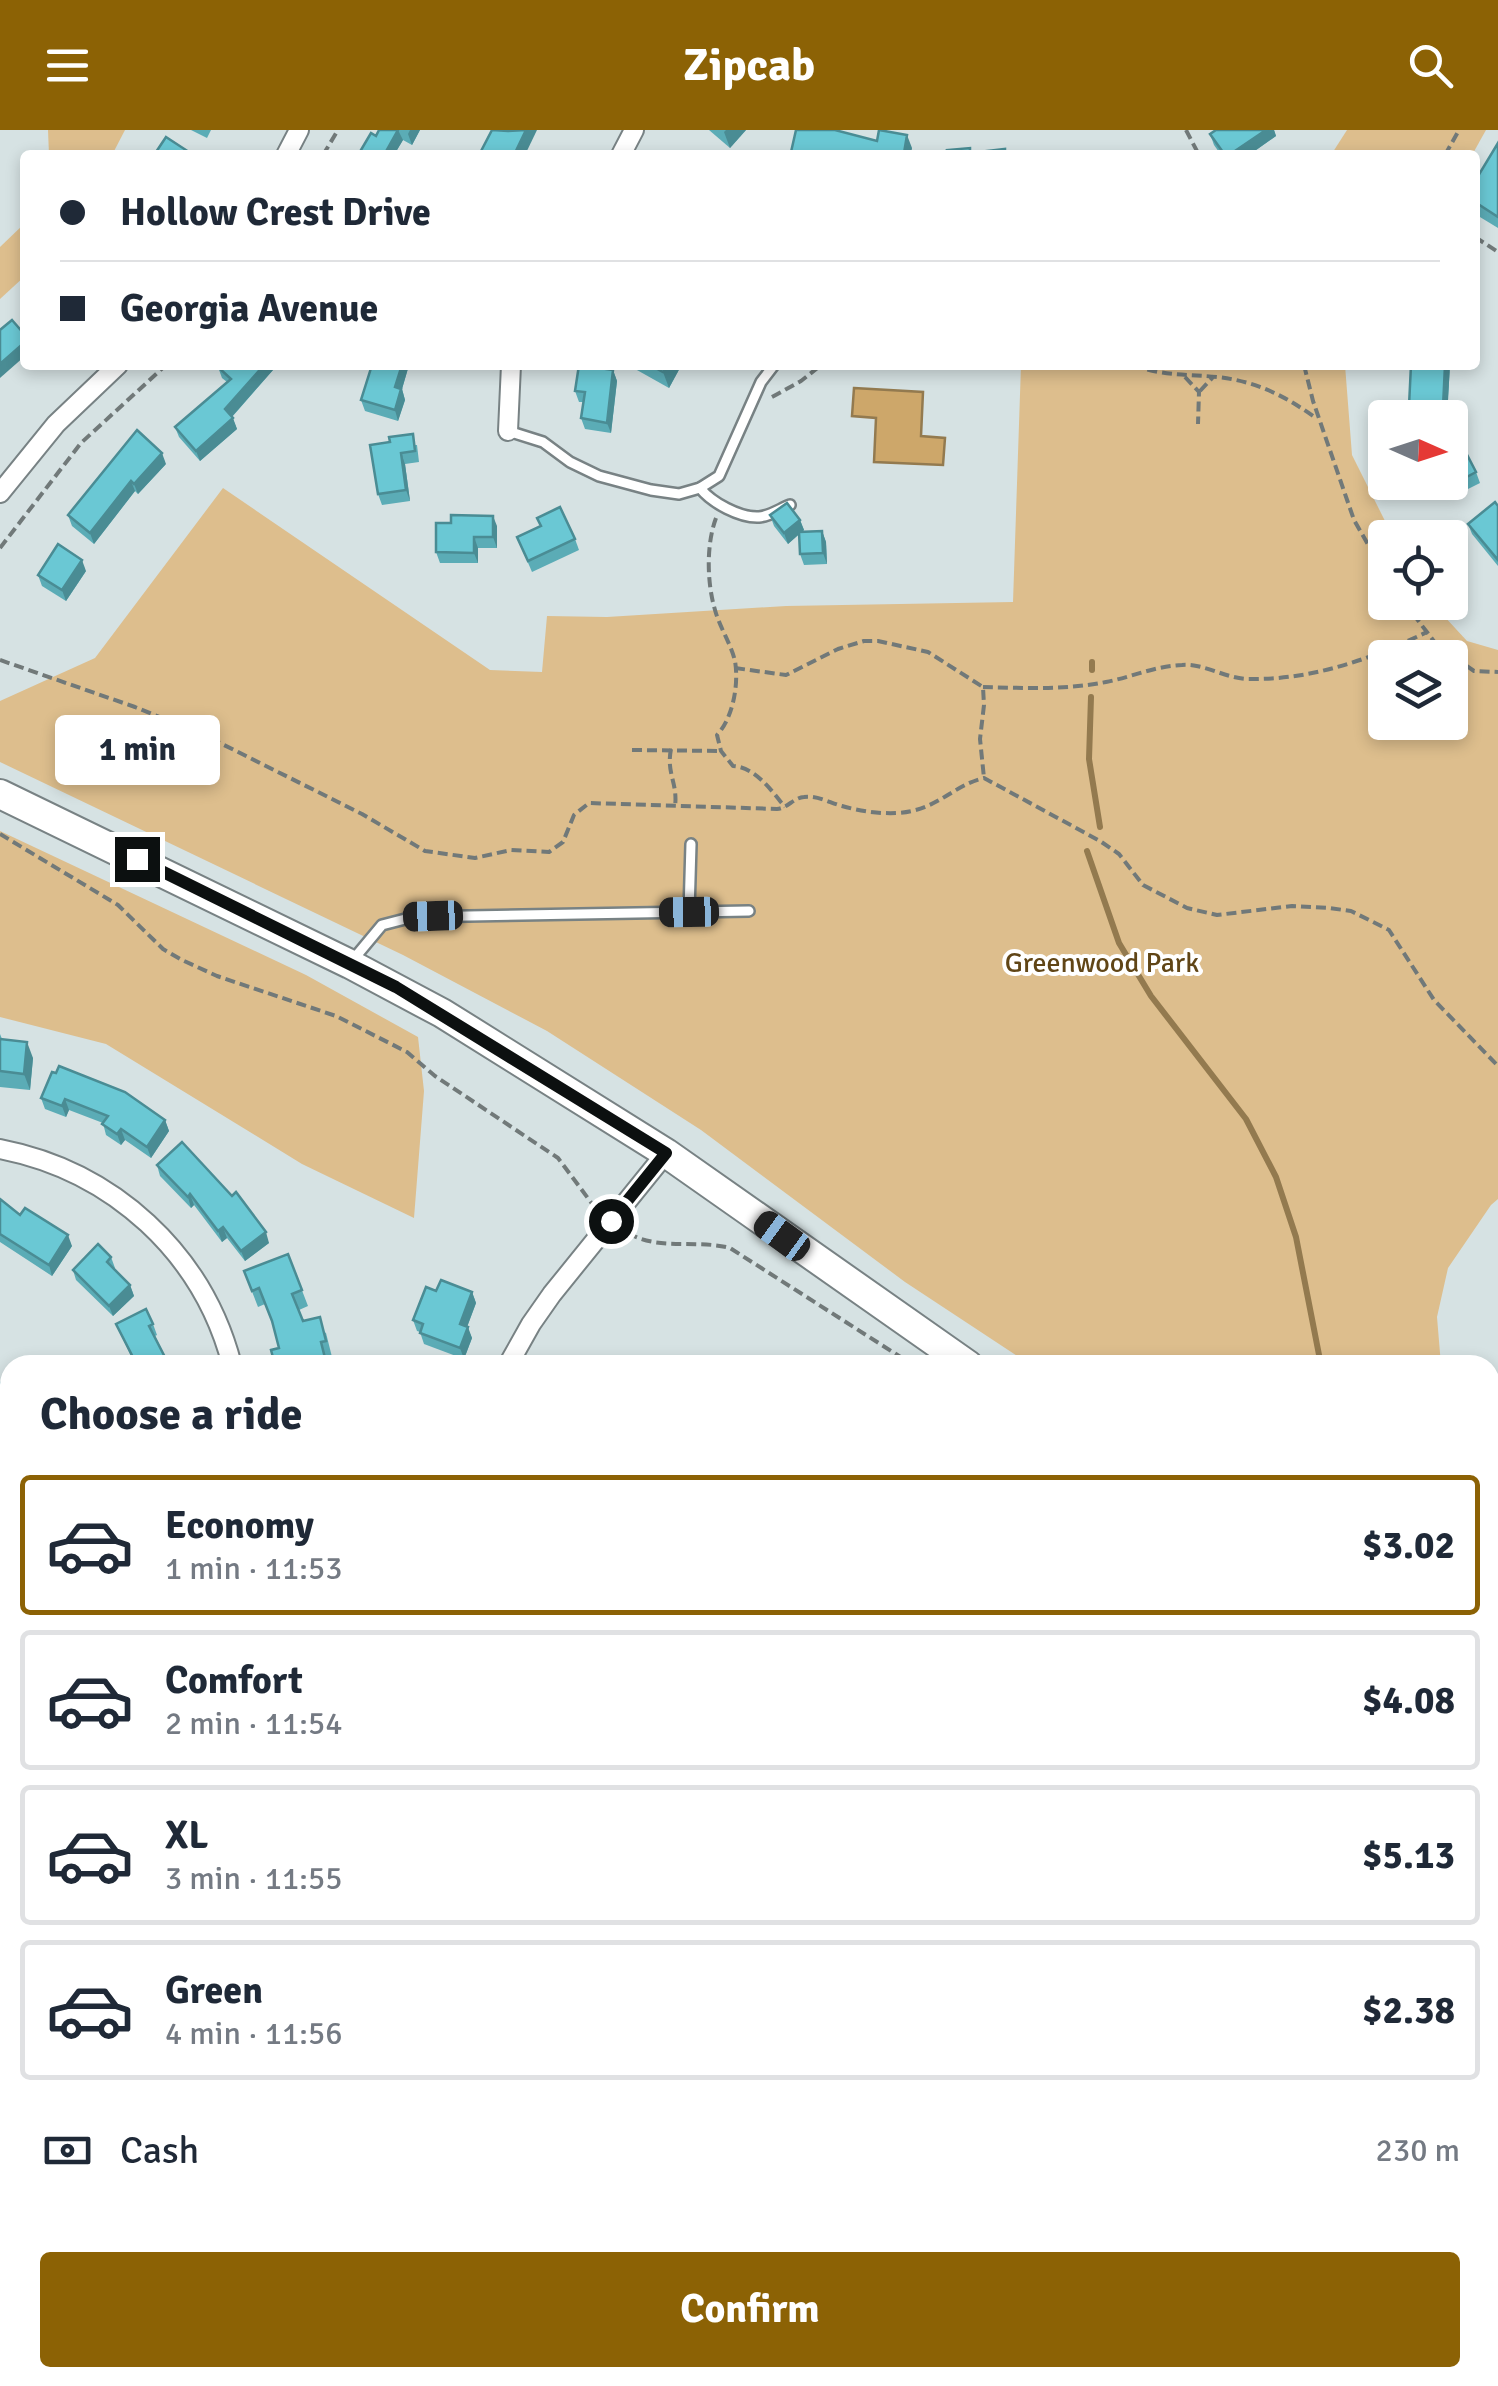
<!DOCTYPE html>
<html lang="en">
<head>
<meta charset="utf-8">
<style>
	body { margin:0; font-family:Signika,sans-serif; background:#f2f2f3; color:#1f2937; height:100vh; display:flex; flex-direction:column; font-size:38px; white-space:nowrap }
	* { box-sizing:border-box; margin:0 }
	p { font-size:32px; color:#747a83 }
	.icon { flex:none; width:55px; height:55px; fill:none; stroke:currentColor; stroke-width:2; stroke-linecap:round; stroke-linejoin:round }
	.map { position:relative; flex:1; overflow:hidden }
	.drawer { position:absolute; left:0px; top:1225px; width:1500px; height:1032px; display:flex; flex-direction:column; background:#fff; border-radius:30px 30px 0 0; box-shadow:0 5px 15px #0003 }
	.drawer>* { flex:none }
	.hud { position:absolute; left:20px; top:20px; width:1460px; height:220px; border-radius:10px; box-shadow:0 5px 15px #0003; display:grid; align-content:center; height:220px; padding:0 40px; background:#fff }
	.needle { width:65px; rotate:93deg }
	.fabs { position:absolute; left:1368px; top:270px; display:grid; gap:20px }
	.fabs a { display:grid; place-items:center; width:100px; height:100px; border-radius:10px; background:#fff; box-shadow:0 5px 15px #0003; font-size:50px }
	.end { position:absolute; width:45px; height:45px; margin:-22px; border:12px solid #0c1010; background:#fff; box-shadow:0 0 0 5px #fff }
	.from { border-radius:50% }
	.bubble { position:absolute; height:70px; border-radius:10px; background:#fff; box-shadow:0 5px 15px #0003; font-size:32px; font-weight:800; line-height:70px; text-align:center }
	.car { position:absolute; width:30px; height:60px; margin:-30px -15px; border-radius:12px; box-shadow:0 0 8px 2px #0007; background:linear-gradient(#222 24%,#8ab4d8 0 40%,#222 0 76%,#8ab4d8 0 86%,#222 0) }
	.hud b { display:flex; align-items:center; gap:35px; height:95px; font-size:38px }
	.hud b+b { border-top:2px solid #e0e1e3 }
	.hud i { width:25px; height:25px; background:#1f2937 }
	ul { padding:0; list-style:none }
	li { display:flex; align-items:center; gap:30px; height:140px; margin:0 20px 15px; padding:0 20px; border:5px solid #e0e1e3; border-radius:10px }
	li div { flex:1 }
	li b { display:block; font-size:38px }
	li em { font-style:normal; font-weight:800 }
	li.current { border-color:#8c6205 }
	li>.icon { width:90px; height:90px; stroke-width:1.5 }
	h2 { padding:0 40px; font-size:45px; line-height:120px }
	.pay { display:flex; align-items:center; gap:25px; height:110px; padding:0 40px; font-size:38px }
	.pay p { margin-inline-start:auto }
	.action { display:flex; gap:20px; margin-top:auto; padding:20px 40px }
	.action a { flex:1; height:115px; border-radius:10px; background:#8c6205; color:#fff; font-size:40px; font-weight:800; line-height:115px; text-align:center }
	header { display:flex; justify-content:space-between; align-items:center; height:130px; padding:0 40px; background:#8c6205; color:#fff; font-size:45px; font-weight:800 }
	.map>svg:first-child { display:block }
</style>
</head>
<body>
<header><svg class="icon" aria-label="menu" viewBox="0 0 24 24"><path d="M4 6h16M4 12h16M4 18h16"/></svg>Zipcab<svg class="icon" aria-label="search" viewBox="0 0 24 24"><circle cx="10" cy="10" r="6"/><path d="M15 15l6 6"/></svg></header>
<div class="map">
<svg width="1498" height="2256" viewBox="0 0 1498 2256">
	<rect width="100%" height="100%" fill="#d6e2e3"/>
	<!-- green -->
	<g fill="#ddbe8d" fill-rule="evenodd">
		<path d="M48 0H125L112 25H49Z"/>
		<path d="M1347 0H1486L1472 25H1331Z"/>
		<path d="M25 93V146L0 169V117Z"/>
		<path d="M1021 235H1345L1352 325 1393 407 1385 408V472L1432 473 1467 511 1498 520V1069L1491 1075 1448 1138 1437 1187 1441 1235H1031L905 1152 701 1000 547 901 403 825 0 632V571L95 528 223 358 490 540 542 542 547 486 607 487 786 476 1013 472ZM1385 528H1450V592H1385Z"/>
		<path d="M0 701 306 845 418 907 424 961 414 1088 302 1034 106 914 0 887Z"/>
		<path d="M1490 1310 1498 1320V1496L1490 1492Z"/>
		<path d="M828 2248H1113L1111 2256H821Z"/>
	</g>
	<!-- water -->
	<path fill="#cda76a" stroke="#937a4f" stroke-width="2.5" d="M854 258 923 262 921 306 945 308 943 335 874 332 876 288 852 286Z"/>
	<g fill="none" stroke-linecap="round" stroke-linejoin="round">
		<!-- stream -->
		<g stroke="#937a4f" stroke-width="6">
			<path d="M1092 540V532"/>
			<path d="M1091 567 1089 629 1100 697"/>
			<path d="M1087 721 1119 813 1151 866 1246 989 1276 1047 1296 1107 1321 1235"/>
			<path d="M932 2256 936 2248"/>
		</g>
		<defs>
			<g id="service">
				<path d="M508 301 543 312 570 332 599 346 651 360 679 364 700 358 719 346 761 252 774 235"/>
				<path d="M700 358C712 373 740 388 759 387 770 386 780 379 790 375"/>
				<path d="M689 782 691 714"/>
				<path d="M352 831 382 795 413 787 749 781"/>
				<path d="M1490 2074H1498"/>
				<path d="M1490 2205H1498"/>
				<path d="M1348 2248 1363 2256"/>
				<path d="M1409 2256 1423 2248"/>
			</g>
			<g id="minor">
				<path d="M286 25 299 0"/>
				<path d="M621 25 634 0"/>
				<path d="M508 301 511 235"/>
				<path d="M0 363 56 294 118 235"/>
				<path d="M0 1019C113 1041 203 1123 232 1235"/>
				<path d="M508 1235 531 1194 552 1164 666 1023"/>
				<path d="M0 1719H10"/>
				<path d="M0 1839 10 1831"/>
				<path d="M0 2067 10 2079"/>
				<path d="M0 2097 10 2088"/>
				<path d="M198 2248 206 2256"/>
				<path d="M519 2256 520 2248"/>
			</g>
			<g id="primary">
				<path d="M0 664 350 834 442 883 666 1023 968 1235"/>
				<path d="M1490 1520 1498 1524"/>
			</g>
		</defs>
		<!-- service casing -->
		<use href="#service" stroke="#788284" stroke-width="14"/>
		<!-- minor casing -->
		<use href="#minor" stroke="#788284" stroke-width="22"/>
		<!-- primary casing -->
		<use href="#primary" stroke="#788284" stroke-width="32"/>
		<!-- path -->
		<g stroke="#717979" stroke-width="4" stroke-dasharray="10 5" stroke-linecap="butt">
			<path d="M1186 0 1199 25"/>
			<path d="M323 25 338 0"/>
			<path d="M1445 25 1459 0"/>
			<path d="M1475 107 1498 122"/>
			<path d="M1133 235C1162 246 1187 244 1217 247 1256 251 1285 266 1316 288"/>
			<path d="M1304 235 1313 271 1354 390 1385 444"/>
			<path d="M1185 247 1199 262 1198 294"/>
			<path d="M1200 261 1214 246"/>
			<path d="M772 267 801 251 821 235"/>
			<path d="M716 388C706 415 707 453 715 480 720 498 731 514 735 531 739 554 733 588 717 605L721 621 733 636C755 637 771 660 785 677"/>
			<path d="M0 418 81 313 166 235"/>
			<path d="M1404 472 1436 514 1474 541 1498 542"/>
			<path d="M0 530 135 577 206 606 362 684 425 721 475 728 511 720 549 722 563 712 574 685 589 673 777 679C788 678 793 668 804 667 817 665 830 673 842 676 859 681 880 684 897 683 937 681 953 655 984 648L1100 711 1119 724 1143 755 1187 778 1217 785 1292 776 1329 778 1351 781 1389 800 1434 870 1498 936"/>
			<path d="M735 538 786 545 838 519 864 511H878L928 522 983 557 984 575 980 609 984 648"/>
			<path d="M983 557C1023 558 1067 560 1106 552 1132 547 1155 536 1182 535 1204 533 1226 549 1249 549 1313 550 1371 529 1427 502"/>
			<path d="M671 619C666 644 678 652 675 677"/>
			<path d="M632 620 721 621"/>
			<path d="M0 704 118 775 163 819 182 830 217 846 336 886 407 922 435 946 558 1028 596 1079"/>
			<path d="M628 1103C658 1121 696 1109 730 1118L913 1235"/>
		</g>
		<!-- service -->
		<use href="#service" stroke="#fff" stroke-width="9"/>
		<!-- minor -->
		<use href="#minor" stroke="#fff" stroke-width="18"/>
		<!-- primary -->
		<use href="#primary" stroke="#fff" stroke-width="28"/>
	</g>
	<!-- wall -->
	<g fill="#5bacb6">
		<path d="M191 0H211L207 8Z"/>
		<path d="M379 0H420L412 15 403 10 394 25H358Z"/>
		<path d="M709 0H746L730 18Z"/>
		<path d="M1216 0H1274L1276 6 1249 25H1221L1214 15 1210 4Z"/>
		<path d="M1498 13V98L1475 84V51Z"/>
		<path d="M372 235H409L402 259 405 270 398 291 365 281 361 270Z"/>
		<path d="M628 235H680L681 236 669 258Z"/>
		<path d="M1411 235H1450L1447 287H1413L1409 276Z"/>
		<path d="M218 237 273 240 232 287 237 299 200 331 179 307 175 297 227 252 222 248Z"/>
		<path d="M613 240 617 251 611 303 585 299 581 288 583 272H579L575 261Z"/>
		<path d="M370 315H417L419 332 405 334 410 371 382 375 378 364Z"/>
		<path d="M1458 320 1476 342 1480 353 1450 368 1442 352H1450Z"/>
		<path d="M166 334 138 364 135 361 94 414 72 396 68 385Z"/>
		<path d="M1498 376V436L1472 404 1468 394Z"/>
		<path d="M770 385 800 390 804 400 802 402 822 401 826 412 827 434 804 435 800 424 799 404 788 414 774 396Z"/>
		<path d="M497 396V418H478V433H440L436 422Z"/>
		<path d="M517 407 575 409 579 420 532 442Z"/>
		<path d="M86 441 66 471 42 456 38 445Z"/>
		<path d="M0 904 2 909 33 928 30 960 0 957Z"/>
		<path d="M52 942 165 990 169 1001 151 1028 125 1010 121 1015 106 1005 103 993 69 980 66 987 45 979 41 968Z"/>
		<path d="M157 1035 269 1113 245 1131 227 1108 222 1112 194 1075 191 1078 160 1046Z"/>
		<path d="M0 1069 20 1085 72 1116 52 1146 0 1112Z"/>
		<path d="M288 1124 308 1176 299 1180 303 1191 326 1203 332 1227 327 1228 329 1235H275L279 1218 273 1194 265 1174 258 1177 244 1141Z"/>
		<path d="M111 1127 115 1138 114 1139 130 1155 134 1166 113 1186 76 1150 73 1140Z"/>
		<path d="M436 1161 472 1162 476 1173 467 1197 472 1208 464 1229 424 1214 420 1202 417 1201 413 1190Z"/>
		<path d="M116 1194H153L157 1205 155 1206 169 1235H135Z"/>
		<path d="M0 1251 9 1270 0 1275Z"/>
		<path d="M10 1428V1476L0 1477V1429Z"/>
		<rect x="0" y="1615" width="10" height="41"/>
		<path d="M282 2248H371L375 2256H285Z"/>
		<path d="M391 2248H469L467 2256H422L391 2249Z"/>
	</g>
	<!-- shaded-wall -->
	<g fill="#4a8c94">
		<path d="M398 0 403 10 394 25H384Z"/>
		<path d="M410 0H420L412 15 408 4Z"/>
		<path d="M526 0H537L525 25H514Z"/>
		<path d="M726 0H746L730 18 724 2Z"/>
		<path d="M1266 0H1274L1276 6 1249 25H1229Z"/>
		<path d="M907 5 912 18 911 25 904 23Z"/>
		<path d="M25 212V226L0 248V234Z"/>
		<path d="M264 235H271L273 240 229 290 225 279Z"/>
		<path d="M402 235H409L402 259 405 270 398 291 395 280V257Z"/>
		<path d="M667 235H680L681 236 669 258 663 242Z"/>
		<path d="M1445 235H1450L1447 287 1443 277Z"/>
		<path d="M613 240 617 251 611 303 607 293Z"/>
		<path d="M233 288 237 299 200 331 196 321Z"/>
		<path d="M162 323 166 334 138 364 134 354Z"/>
		<path d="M401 323 405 334 410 371 406 360Z"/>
		<path d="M131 351 135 361 94 414 90 403Z"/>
		<path d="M493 386 497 396V418L493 407Z"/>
		<path d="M800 390 804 400 788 414 784 403Z"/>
		<path d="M822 401 826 412 827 434 823 423Z"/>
		<path d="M474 407 478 418V433L474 423Z"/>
		<path d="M82 430 86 441 66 471 62 460Z"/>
		<path d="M27 912 33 928 30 960 24 944Z"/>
		<path d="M65 969 69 980 66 987 62 976Z"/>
		<path d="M165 990 169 1001 151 1028 147 1017Z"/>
		<path d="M121 999 125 1010 121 1015 117 1004Z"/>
		<path d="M190 1064 194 1075 191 1078 188 1067Z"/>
		<path d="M223 1097 227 1108 222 1112 218 1101Z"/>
		<path d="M266 1102 269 1113 245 1131 241 1121Z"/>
		<path d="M68 1105 72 1116 52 1146 49 1135Z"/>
		<path d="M130 1155 134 1166 113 1186 109 1176Z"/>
		<path d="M472 1162 476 1173 464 1205 460 1194Z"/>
		<path d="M468 1197 472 1208 464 1229 460 1218Z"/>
		<path d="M10 1902V1924L0 1934V1912Z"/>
		<path d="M10 2179V2201L0 2210V2189Z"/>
		<path d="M460 2248H469L467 2256H462Z"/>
	</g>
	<!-- building -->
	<g fill="#6ac8d4" stroke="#4a8c94" stroke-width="2.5">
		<path d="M379 0H398L384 25H358L371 3 376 6Z"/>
		<path d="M492 0 508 1 526 0 514 25H479Z"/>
		<path d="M796 0H835L877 11 879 0 907 5 904 23 915 25H802L791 22Z"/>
		<path d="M1216 0H1266L1229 25H1225L1210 4Z"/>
		<path d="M166 7 189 22 187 25H154Z"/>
		<path d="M1498 13V87L1475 72V51Z"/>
		<path d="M970 18V23L1005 19V25H948L947 20Z"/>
		<path d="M12 190 25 205V212L0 234V200Z"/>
		<path d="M220 235H264L225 279 233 288 196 321 175 297 231 249 218 237Z"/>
		<path d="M372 235H402L395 257 401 259 395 280 361 270Z"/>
		<path d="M579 235 613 240 607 293 581 288 585 262 575 261Z"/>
		<path d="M650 235H667L663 242Z"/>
		<path d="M1411 235H1445L1443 277 1409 276Z"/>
		<path d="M137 300 162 323 134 354 131 351 90 403 68 385Z"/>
		<path d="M413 304 415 321 401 323 406 360 378 364 370 315 390 312 389 307Z"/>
		<path d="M1453 311 1458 320 1463 317 1476 342 1446 358 1444 352H1450V312Z"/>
		<path d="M1495 372 1498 376V430L1468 394Z"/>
		<path d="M787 373 800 390 784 403 770 385Z"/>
		<path d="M560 377 575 409 528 431 517 407 541 396 537 388Z"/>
		<path d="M451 385 493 386V407H474V423L436 422V393H451Z"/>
		<path d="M822 401 823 423 800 424 799 402Z"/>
		<path d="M58 414 82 430 62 460 38 445Z"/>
		<path d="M0 909 27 912 24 944 0 941Z"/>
		<path d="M59 936 125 962 165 990 147 1017 121 999 117 1004 102 994 108 986 65 969 62 976 41 968 52 942 56 943Z"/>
		<path d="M182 1012 232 1066 236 1062 266 1102 241 1121 223 1097 218 1101 190 1064 188 1067 157 1035Z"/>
		<path d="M0 1069 20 1085 25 1078 68 1105 49 1135 0 1104Z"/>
		<path d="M98 1114 111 1127 107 1132 130 1155 109 1176 73 1140Z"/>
		<path d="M288 1124 302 1160 292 1164 303 1191 320 1187 326 1211 321 1212 325 1228 311 1232 312 1235H275L271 1220 279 1218 272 1191 259 1158 252 1161 244 1141Z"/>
		<path d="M441 1150 472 1162 460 1194 468 1197 460 1218 420 1203 423 1194 413 1190 426 1157 436 1161Z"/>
		<path d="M146 1179 153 1194 149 1196 169 1235H137L116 1194Z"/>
		<path d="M448 1230V1235H414V1232Z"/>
		<path d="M556 1230 558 1235H538Z"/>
		<path d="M10 1428V1460L0 1461V1429Z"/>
		<rect x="0" y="1615" width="10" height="31"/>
		<path d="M10 1855V1902L0 1912V1865Z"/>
		<path d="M0 2145 10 2155V2179L0 2189Z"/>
		<path d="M282 2248H363L348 2256H287Z"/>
	</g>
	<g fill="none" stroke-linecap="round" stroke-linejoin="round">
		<!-- route -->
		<path stroke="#0c1010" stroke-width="12" d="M137 729 396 857 666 1023 611 1091"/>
	</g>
	<g text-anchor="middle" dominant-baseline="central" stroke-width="8" stroke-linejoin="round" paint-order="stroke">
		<!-- park labels -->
		<g font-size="28" fill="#604516" stroke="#fff">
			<text x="1102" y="833">Greenwood Park</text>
		</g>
	</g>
</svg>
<div class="fabs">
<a><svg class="needle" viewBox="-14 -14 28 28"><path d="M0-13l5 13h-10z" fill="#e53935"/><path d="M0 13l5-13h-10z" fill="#747a83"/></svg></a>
<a><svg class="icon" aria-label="locate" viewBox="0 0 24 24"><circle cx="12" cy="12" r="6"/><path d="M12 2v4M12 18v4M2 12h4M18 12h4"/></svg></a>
<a><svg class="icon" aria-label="layers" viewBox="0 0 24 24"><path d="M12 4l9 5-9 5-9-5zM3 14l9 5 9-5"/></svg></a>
</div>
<i class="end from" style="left:611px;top:1091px"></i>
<i class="end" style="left:137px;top:729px"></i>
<div class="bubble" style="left:55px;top:585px;width:165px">1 min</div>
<i class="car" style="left:689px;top:782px;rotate:269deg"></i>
<i class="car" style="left:433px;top:786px;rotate:268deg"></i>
<i class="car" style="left:782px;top:1106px;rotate:306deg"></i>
<div class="hud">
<b><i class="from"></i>Hollow Crest Drive</b>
<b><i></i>Georgia Avenue</b>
</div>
<section class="drawer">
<h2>Choose a ride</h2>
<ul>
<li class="current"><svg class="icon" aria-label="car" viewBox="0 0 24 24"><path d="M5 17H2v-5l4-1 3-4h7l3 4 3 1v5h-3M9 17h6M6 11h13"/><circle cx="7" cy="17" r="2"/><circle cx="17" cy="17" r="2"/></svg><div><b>Economy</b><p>1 min · 11:53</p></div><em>$3.02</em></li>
<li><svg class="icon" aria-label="car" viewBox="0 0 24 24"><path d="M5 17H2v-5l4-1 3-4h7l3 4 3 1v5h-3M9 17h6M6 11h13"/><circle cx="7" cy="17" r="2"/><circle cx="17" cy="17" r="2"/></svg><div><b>Comfort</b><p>2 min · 11:54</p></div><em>$4.08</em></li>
<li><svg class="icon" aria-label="car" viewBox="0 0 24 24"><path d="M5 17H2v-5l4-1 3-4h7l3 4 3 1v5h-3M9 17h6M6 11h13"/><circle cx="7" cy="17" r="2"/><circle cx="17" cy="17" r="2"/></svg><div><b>XL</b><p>3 min · 11:55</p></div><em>$5.13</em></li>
<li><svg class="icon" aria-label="car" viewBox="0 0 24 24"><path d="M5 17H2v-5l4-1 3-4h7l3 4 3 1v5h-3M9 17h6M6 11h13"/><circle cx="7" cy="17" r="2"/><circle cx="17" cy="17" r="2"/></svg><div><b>Green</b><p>4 min · 11:56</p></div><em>$2.38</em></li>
</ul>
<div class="pay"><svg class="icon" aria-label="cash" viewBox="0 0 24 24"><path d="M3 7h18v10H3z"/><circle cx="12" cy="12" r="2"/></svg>Cash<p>230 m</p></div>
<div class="action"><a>Confirm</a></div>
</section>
</div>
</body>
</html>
